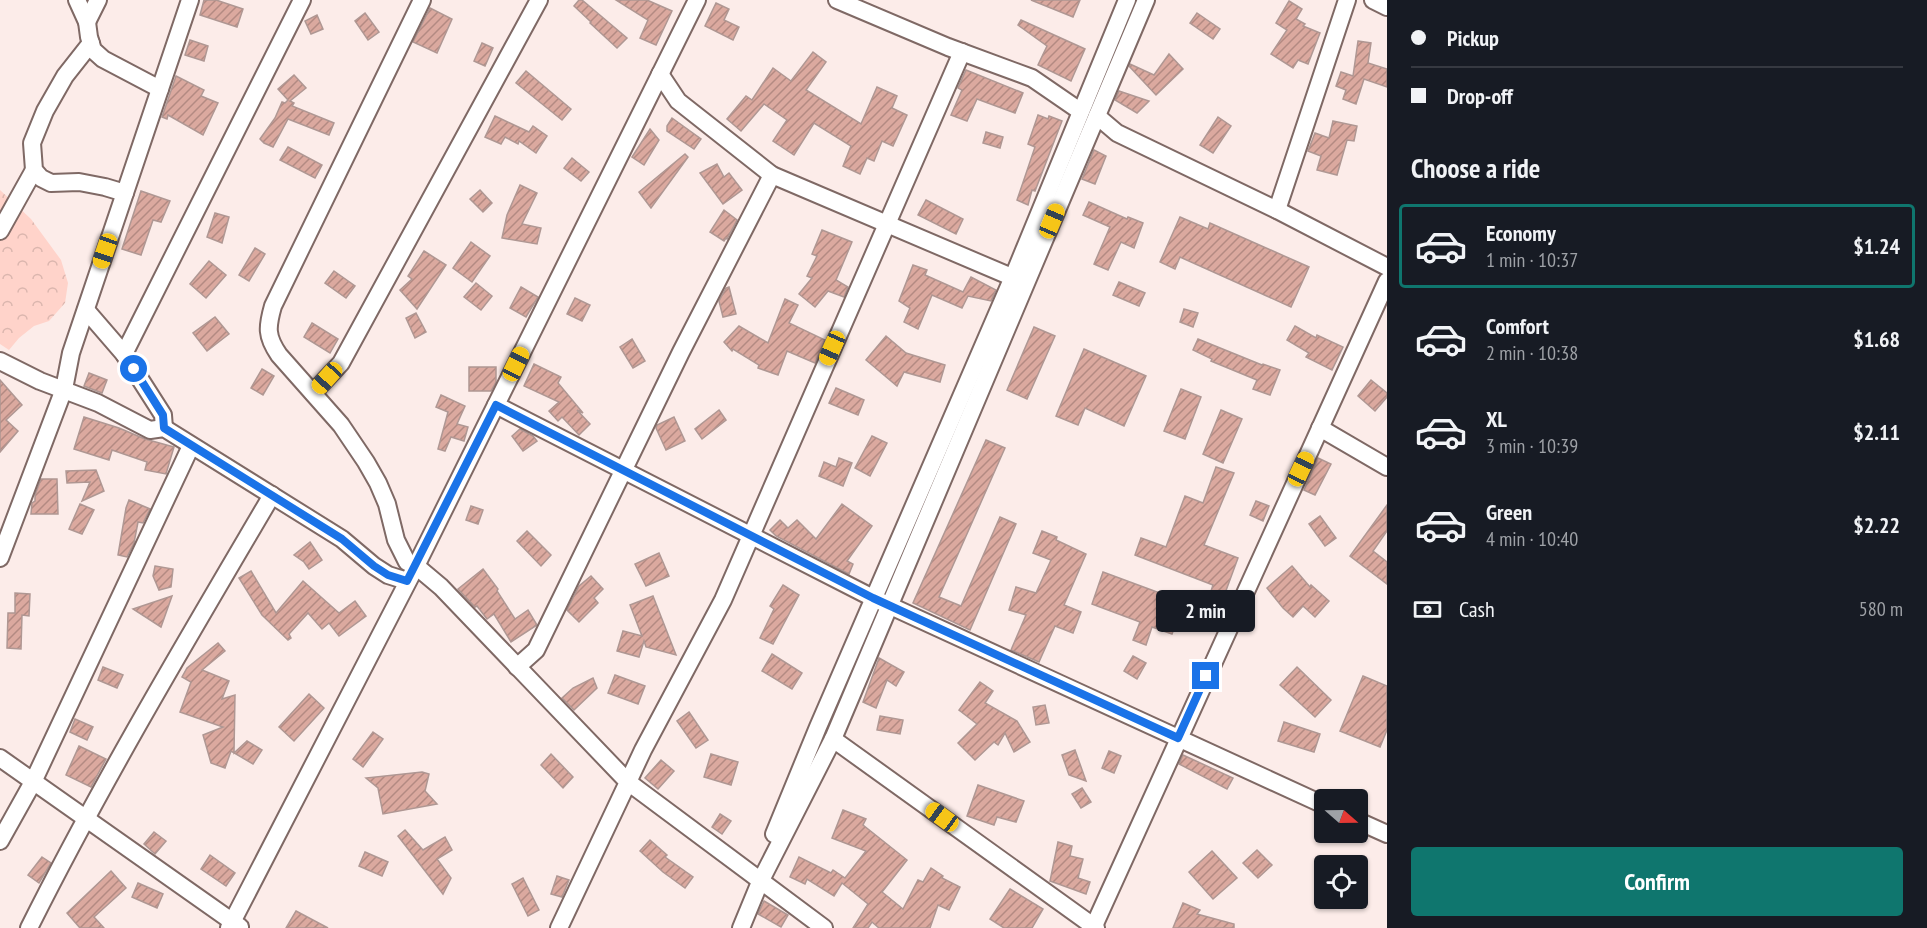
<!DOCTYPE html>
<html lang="en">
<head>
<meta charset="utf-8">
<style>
	body { margin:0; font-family:"PT Sans Narrow",sans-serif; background:#20242c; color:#f1f3f6; height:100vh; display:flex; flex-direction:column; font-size:22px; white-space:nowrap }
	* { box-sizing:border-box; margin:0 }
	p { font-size:20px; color:#9ea1a6 }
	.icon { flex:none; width:33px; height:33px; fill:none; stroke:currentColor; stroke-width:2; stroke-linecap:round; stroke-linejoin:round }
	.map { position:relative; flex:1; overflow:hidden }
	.side { display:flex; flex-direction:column; background:#171b24; width:540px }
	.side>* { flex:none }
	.guide { display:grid; align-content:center; height:132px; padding:0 24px; background:#171b24 }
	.needle { width:39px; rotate:110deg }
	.buttons { position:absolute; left:1314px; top:789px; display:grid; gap:12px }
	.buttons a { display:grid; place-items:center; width:54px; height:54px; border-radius:6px; background:#171b24; box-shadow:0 2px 4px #0004; font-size:30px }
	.end { position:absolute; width:27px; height:27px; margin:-14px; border:8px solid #1a73e8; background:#fff; box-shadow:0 0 0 3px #fff }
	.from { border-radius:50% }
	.bubble { position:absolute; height:42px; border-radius:6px; background:#171b24; box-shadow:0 2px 4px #0004; font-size:20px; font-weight:600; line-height:42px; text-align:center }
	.car { position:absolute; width:18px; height:36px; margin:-18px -9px; border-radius:8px; box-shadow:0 0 4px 2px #0007; background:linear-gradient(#f5c518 24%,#345 0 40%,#f5c518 0 76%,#345 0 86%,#f5c518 0) }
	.guide b { display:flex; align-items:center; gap:21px; height:57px; font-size:22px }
	.guide b+b { border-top:2px solid #363941 }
	.guide i { width:15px; height:15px; background:#f1f3f6 }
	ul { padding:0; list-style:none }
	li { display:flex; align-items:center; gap:18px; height:84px; margin:0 12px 9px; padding:0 12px; border:3px solid transparent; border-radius:6px }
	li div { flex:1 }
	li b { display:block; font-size:22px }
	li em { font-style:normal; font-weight:600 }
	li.active { border-color:#0f766e }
	li>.icon { width:54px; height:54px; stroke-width:1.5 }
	h2 { padding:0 24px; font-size:27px; line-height:72px }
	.pay { display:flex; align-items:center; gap:15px; height:66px; padding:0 24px; font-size:22px }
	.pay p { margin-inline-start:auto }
	.cta { display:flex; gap:12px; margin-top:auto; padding:12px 24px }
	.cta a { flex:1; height:69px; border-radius:6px; background:#0f766e; color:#fff; font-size:24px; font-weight:600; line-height:69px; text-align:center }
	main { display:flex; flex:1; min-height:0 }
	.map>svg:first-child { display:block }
</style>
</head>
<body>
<main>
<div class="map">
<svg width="1387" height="928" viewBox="0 0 1387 928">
	<defs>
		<pattern id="forest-crowns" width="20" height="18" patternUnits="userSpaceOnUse" patternTransform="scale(1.5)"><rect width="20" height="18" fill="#ffd3ca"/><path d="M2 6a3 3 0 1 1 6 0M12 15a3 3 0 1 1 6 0" fill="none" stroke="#dbb6ae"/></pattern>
		<pattern id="building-hatch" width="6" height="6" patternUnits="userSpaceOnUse" patternTransform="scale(1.5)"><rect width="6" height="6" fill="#dba99f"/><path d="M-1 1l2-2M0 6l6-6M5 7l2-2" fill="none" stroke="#b38a82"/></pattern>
	</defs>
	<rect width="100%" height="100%" fill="#fcece9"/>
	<!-- forest -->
	<path fill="url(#forest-crowns)" d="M0 190 31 219 61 260 68 283 65 303 49 321 34 326 19 338 9 350 0 344Z"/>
	<!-- building -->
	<g fill="url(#building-hatch)" stroke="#af9793" stroke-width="1.5">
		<path d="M204 0H216L243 9 237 27 200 15Z"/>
		<path d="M579 0H582L627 38 617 48 590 23 591 22 574 6Z"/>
		<path d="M616 0H647L672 11 656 45 640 38 648 20Z"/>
		<path d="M1031 0H1080L1073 17Z"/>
		<path d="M1289 1 1302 9 1296 19 1305 24 1303 26 1320 33 1308 64 1298 60 1293 68 1271 54 1287 30 1276 23Z"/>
		<path d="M716 3 729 9 724 20 739 27 733 40 705 26Z"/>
		<path d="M430 8 452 19 437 53 413 42Z"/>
		<path d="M365 13 379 32 368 40 355 21Z"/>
		<path d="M1197 13 1220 29 1213 39 1190 23Z"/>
		<path d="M317 15 323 29 311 34 305 21Z"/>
		<path d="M1021 20 1085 49 1071 81 1038 65 1047 46 1018 25Z"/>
		<path d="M190 40 208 46 204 61 185 55Z"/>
		<path d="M1358 41 1371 43 1368 63 1387 69V87L1364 79 1356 104 1343 99 1346 90 1336 86 1341 72 1353 76Z"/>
		<path d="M482 43 493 48 485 66 474 61Z"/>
		<path d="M813 52 826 62 806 90 861 124 877 87 897 96 892 108 907 115 893 146 882 141 874 161 867 158 860 174 843 166 851 146 814 123 794 155 773 141 787 120 764 104 741 131 727 119 746 96 752 100 773 68 791 81Z"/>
		<path d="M1169 54 1183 69 1156 95 1129 66 1130 64 1154 75Z"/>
		<path d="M966 70 1023 93 1015 113 977 99 967 121 951 115 962 90 958 88Z"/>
		<path d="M526 71 571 109 562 120 516 83Z"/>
		<path d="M294 75 306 88 290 101 294 103 292 106 334 123 329 135 288 119 273 147 264 143 260 139 275 118 282 102 285 103 288 100 278 89Z"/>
		<path d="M176 76 204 90 201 96 218 103 203 135 168 115 167 119 162 117Z"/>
		<path d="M1119 91 1149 101 1137 113 1115 100Z"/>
		<path d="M1038 115 1048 119 1049 116 1062 121 1035 191 1032 190 1028 205 1017 200 1035 147 1028 144Z"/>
		<path d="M495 116 529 132 533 126 547 136 536 153 519 141 518 144 505 137 501 144 485 137Z"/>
		<path d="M1218 117 1231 126 1213 153 1200 145Z"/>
		<path d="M672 118 701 139 694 149 667 131V126Z"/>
		<path d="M1333 121 1357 126 1354 141 1347 140 1337 175 1317 170 1321 156 1308 151 1315 133 1329 138Z"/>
		<path d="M650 129 659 140 644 165 632 157Z"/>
		<path d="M986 132 1003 137 1000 148 983 143Z"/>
		<path d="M288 147 322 165 315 178 280 160Z"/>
		<path d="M1094 150 1106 156 1095 184 1082 179Z"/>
		<path d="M685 154 688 157 651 208 639 192Z"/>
		<path d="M572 158 589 172 581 181 564 168Z"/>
		<path d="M717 164 724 177 729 173 742 190 723 204 700 173Z"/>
		<path d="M520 185 537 193 522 224 541 228 537 244 502 238 507 215Z"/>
		<path d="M480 190 492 203 483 212 470 199Z"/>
		<path d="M141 191 170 201 161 222 153 220 141 255 122 249Z"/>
		<path d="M926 200 963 219 956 234 918 215Z"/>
		<path d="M1089 202 1127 219 1128 217 1143 223 1134 248 1121 242 1108 270 1094 264 1110 227 1083 215Z"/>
		<path d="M724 210 737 220 727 239 726 238 724 241 710 232Z"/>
		<path d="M215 213 229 217 222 243 207 237Z"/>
		<path d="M1180 217 1208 229 1210 223 1309 267 1291 307 1180 257 1175 269 1160 262Z"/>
		<path d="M822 230 852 242 836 280 848 287 844 297 828 291 815 307 799 294 812 278 807 276 817 256 812 254Z"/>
		<path d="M471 242 490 256 472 282 453 268Z"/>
		<path d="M255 248 265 254 249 281 239 275Z"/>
		<path d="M424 251 446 265 417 309 400 290 412 279 408 276Z"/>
		<path d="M209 261 226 275 206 298 190 284Z"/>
		<path d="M913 265 927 270 925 275 963 292 971 277 996 290 991 301 968 296 962 308 932 295 918 329 904 322 910 308 899 301Z"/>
		<path d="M334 271 355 286 346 298 325 283Z"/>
		<path d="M1119 282 1145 293 1139 306 1113 295Z"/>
		<path d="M476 283 492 296 481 310 464 297Z"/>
		<path d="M521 287 538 297 526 317 510 308Z"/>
		<path d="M729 287 736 314 723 317 719 301 726 288Z"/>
		<path d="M575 298 590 305 582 321 567 314Z"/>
		<path d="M785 299 798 305 789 323 825 340 815 363 787 351 778 375 758 368 759 365 733 349 732 351 724 342 739 326 768 343Z"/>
		<path d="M1184 309 1198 313 1193 327 1180 322Z"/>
		<path d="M416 313 426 332 415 338 406 318Z"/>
		<path d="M215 317 229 334 207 351 193 333Z"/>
		<path d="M312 323 338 339 330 353 304 337Z"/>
		<path d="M1295 326 1316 338 1317 335 1343 347 1332 370 1306 357 1309 353 1287 340Z"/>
		<path d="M1034 327 1055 336 1027 399 1007 390Z"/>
		<path d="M886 336 906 353 945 365 940 382 904 372 897 386 866 360Z"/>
		<path d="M632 339 645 361 633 368 620 347Z"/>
		<path d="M1198 339 1262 365 1263 364 1280 370 1270 395 1253 389 1257 380 1211 361 1212 359 1193 350Z"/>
		<path d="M1084 349 1146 376 1124 426 1085 408 1078 425 1056 416Z"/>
		<path d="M534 364 561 377 558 383 583 413 577 410 590 424 579 435 562 417 558 421 549 411 559 402 524 386Z"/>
		<path d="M469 367H496V382L491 391H469Z"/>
		<path d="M262 369 274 376 263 395 251 388Z"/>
		<path d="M89 373 107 380 102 393 84 386Z"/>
		<path d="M0 380 22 405 6 420 18 431 0 452Z"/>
		<path d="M1371 380 1387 393V397L1375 411 1358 396Z"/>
		<path d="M836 388 864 400 858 415 829 403Z"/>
		<path d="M1181 389 1201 397 1185 439 1164 431Z"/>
		<path d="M441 395 465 406 457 424 468 427 464 441 451 437 445 451 438 449 448 412 436 407Z"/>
		<path d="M719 410 726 420 702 439 695 429Z"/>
		<path d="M1221 410 1242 419 1223 463 1203 454Z"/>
		<path d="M84 417 119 428 145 439 174 447 166 474 145 470 147 462 112 450 109 460 74 449Z"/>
		<path d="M674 417 685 441 666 450 656 428 657 425Z"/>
		<path d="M520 429 533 436 537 441 523 451 512 436Z"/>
		<path d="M872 436 887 443 870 476 855 468Z"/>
		<path d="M986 440 1005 448 939 597 961 606 1000 517 1016 524 970 630 913 603Z"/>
		<path d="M839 458 852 463 843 486 819 476 824 462 836 467Z"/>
		<path d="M1318 458 1331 464 1315 495 1304 490Z"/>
		<path d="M1216 467 1234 473 1204 545 1238 558 1224 596 1211 591 1213 585 1135 555 1141 538 1166 547 1185 496 1203 503Z"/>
		<path d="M96 470 104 491 82 501 90 482 67 483 66 471Z"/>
		<path d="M41 479H57L58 514H31L32 503 35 501V495Z"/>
		<path d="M129 500 150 509 143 523 138 522 134 543 127 557 118 555 126 508Z"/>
		<path d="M1256 501 1269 506 1263 521 1250 515Z"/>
		<path d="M80 504 94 510 82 534 69 529Z"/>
		<path d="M842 504 872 526 847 561 853 564 849 574 776 536 770 530 780 520 788 528 797 520 816 539Z"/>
		<path d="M1387 505V531L1373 551 1387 562V584L1350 556Z"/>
		<path d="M471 506 483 510 478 524 466 520Z"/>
		<path d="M1320 516 1336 538 1325 546 1309 524Z"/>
		<path d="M527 531 551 555 541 566 517 541Z"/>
		<path d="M1042 531 1057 537 1056 540 1086 554 1064 605 1081 612 1073 633 1055 626 1039 662 1011 650 1026 615 1009 610 1016 587 1036 593 1051 560 1033 553Z"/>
		<path d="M310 542 322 560 309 569 304 562 294 555Z"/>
		<path d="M659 553 669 576 646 586 635 564Z"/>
		<path d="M155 566 173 569 171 587 159 590 153 576Z"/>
		<path d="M1292 566 1310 587 1311 585 1329 601 1315 617 1303 606 1293 617 1283 608 1267 588Z"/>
		<path d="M483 569 498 589 497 591 515 619 528 610 537 625 511 642 494 614 487 619 477 606 475 607 458 589Z"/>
		<path d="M251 571 276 613 303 581 339 613 355 601 366 616 339 636 329 623 322 629 308 613 289 634 291 638 288 640 262 615 239 578Z"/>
		<path d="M1103 572 1184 602 1172 634 1152 627 1146 645 1133 640 1140 622 1092 604Z"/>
		<path d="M591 576 603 589 594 598 598 603 579 622 567 610 579 586Z"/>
		<path d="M783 585 799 595 773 644 760 638 774 609 770 606Z"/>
		<path d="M15 593 30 594 29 616 22 615 21 649 7 648 8 613H15Z"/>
		<path d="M172 596 161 627 133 609Z"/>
		<path d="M653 596 676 655 646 647 644 641 639 657 617 651 623 631 642 636 630 605Z"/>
		<path d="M218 643 225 651 202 670 229 681 222 699 235 695 234 753 247 741 262 750 253 764 231 751 225 768 211 763 203 735 223 727 180 712 191 682 182 677 187 668Z"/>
		<path d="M772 654 802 673 792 689 762 671Z"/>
		<path d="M1133 656 1146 663 1137 679 1124 671Z"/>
		<path d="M879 658 904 672 896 686 887 680 876 708 863 702Z"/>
		<path d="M103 667 123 675 117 688 98 680Z"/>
		<path d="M1297 667 1331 700 1315 717 1280 685Z"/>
		<path d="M615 675 645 686 638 704 608 693Z"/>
		<path d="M1363 676 1387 686V730L1380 747 1340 731Z"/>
		<path d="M593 678 597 688 574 710 562 698 573 688Z"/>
		<path d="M980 682 993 691 985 703 1017 721 1030 742 1014 752 1005 733 998 745 994 742 975 760 958 743 977 724 959 710Z"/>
		<path d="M309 694 324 708 294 741 279 727Z"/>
		<path d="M1045 705 1049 723 1036 725 1033 707Z"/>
		<path d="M689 712 708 740 696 748 677 721Z"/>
		<path d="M880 716 903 720 900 734 877 730Z"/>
		<path d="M75 719 93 727 87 740 70 732Z"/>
		<path d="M1284 722 1320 734 1314 752 1278 741Z"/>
		<path d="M373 732 383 739 363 767 353 759Z"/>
		<path d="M79 746 106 759 91 787 66 775Z"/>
		<path d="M1075 750 1086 781 1069 775 1062 755Z"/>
		<path d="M1109 751 1121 756 1114 773 1102 768Z"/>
		<path d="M551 754 573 777 563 788 541 765Z"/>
		<path d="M711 754 738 762 731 785 704 777Z"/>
		<path d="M1183 755 1233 778 1227 789 1179 764Z"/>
		<path d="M661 760 674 771 658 789 645 778Z"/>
		<path d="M422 772 429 774 425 791 437 804 383 814 378 788 366 778Z"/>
		<path d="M978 785 1024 801 1016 822 997 817 994 825 967 816Z"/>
		<path d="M1082 788 1091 802 1081 808 1072 794Z"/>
		<path d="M843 810 866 819 863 825 907 860 882 892 903 909 918 880 923 882 931 868 943 876 942 878 960 887 949 910 938 905 930 928H879L872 922 868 928H853L868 904 842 883 834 896 807 879 805 884 790 877 799 857 831 873 833 870 845 878 866 851 832 838Z"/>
		<path d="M720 814 731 821 722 834 712 827Z"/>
		<path d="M405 830 423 850 445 837 452 850 437 859 451 878 443 894 398 836Z"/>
		<path d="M154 832 166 841 155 854 144 844Z"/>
		<path d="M650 840 667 855 665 857 693 877 685 888 663 872 640 851Z"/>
		<path d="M1058 842 1072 846 1070 856 1083 859 1078 878 1090 882 1086 894 1050 881Z"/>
		<path d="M1257 850 1272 865 1258 878 1243 863Z"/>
		<path d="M1212 851 1237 878 1213 899 1189 872Z"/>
		<path d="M365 852 388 862 382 876 359 866Z"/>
		<path d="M210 855 235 873 226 886 201 869Z"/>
		<path d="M42 857 51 863 39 883 28 875Z"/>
		<path d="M111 871 126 888 94 917 104 928H80L67 913Z"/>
		<path d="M557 876 569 880 562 897 551 894Z"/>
		<path d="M523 878 539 910 528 916 512 884Z"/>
		<path d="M138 883 163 894 157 908 132 897Z"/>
		<path d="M1010 889 1043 909 1032 928H1004L990 919Z"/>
		<path d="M764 901 788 915 781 927 758 914Z"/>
		<path d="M1183 903 1200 910 1197 914 1234 924V928H1173Z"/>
		<path d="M296 911 328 928H286Z"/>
	</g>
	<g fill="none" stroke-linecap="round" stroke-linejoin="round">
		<defs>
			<g id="minor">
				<path d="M77 0 87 22 89 37 93 50 103 59 160 89"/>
				<path d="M422 0 273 306C267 327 266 336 279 355L341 425 366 462 378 483 387 504 396 540 407 562 416 566 441 587 628 782 559 928"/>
				<path d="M837 0 948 47 1032 78 1080 111"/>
				<path d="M1373 0 1387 7"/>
				<path d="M87 22 98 0"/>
				<path d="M91 43 65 76 45 111 32 143 34 170 41 178 51 183 79 182 105 187 125 193"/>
				<path d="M660 74 678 101 772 175 1021 281"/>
				<path d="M1097 116 1117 133 1277 210 1387 267"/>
				<path d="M1277 210 1347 0"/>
				<path d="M0 231 34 170"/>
				<path d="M86 310 124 354 163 415 164 428"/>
				<path d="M124 354 302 0"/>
				<path d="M0 361 40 381 98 403 150 430 164 428 342 539 374 566 388 575 407 581"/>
				<path d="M313 393 341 363 539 0"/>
				<path d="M496 405 873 598 1324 805"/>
				<path d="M1320 428 1387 467"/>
				<path d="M0 558 64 389 71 353 190 0"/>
				<path d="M517 667 536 650 681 352 772 175"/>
				<path d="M833 739 1096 928"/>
				<path d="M0 758 240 927"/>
				<path d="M1358 821 1387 834"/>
				<path d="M774 834 818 727 1013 277 1127 0"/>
				<path d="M0 841 33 782 191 446"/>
				<path d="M29 928C103 780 188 638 272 495"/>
				<path d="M229 928 416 566 697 0"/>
				<path d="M741 928 760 882 833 739 1146 0"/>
				<path d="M824 928 628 782 643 750 723 600 962 52"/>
				<path d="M1093 928 1387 281"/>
			</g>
		</defs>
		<!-- minor casing -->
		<use href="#minor" stroke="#7f6965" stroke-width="20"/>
		<!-- minor -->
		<use href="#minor" stroke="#fff" stroke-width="16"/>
	</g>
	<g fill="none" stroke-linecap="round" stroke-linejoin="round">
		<!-- route -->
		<path stroke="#1a73e8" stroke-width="8" d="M134 369 163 415 164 428 342 539 374 566 388 575 407 581 496 405 873 598 1178 738 1206 676"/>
	</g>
</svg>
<div class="buttons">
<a><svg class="needle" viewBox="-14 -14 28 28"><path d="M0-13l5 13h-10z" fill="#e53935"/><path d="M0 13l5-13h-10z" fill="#9ea1a6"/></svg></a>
<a><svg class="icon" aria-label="locate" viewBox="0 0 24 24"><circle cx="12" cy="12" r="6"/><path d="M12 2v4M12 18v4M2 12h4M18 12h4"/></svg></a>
</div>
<i class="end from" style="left:134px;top:369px"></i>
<i class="end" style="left:1206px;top:676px"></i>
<div class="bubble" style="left:1156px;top:590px;width:99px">2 min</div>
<i class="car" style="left:1052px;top:221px;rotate:23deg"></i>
<i class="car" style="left:105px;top:251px;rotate:199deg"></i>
<i class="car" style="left:832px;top:348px;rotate:204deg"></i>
<i class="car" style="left:516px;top:364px;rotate:26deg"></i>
<i class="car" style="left:327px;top:378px;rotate:222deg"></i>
<i class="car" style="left:1301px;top:469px;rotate:25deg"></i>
<i class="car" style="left:942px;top:817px;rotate:306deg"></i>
</div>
<section class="side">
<div class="guide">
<b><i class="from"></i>Pickup</b>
<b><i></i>Drop-off</b>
</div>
<h2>Choose a ride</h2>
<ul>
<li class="active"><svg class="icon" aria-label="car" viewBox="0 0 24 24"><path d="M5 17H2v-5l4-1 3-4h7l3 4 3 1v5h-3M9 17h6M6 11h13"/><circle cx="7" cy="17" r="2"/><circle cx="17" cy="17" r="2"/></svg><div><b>Economy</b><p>1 min · 10:37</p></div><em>$1.24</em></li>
<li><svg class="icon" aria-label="car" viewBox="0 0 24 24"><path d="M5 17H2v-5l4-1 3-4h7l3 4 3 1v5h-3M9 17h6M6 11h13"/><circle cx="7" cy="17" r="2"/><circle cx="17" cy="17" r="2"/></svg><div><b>Comfort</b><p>2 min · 10:38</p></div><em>$1.68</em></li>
<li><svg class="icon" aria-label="car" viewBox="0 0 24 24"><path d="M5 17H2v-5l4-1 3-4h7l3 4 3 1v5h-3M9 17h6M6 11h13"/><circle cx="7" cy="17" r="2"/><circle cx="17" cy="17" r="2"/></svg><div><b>XL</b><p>3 min · 10:39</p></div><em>$2.11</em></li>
<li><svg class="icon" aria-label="car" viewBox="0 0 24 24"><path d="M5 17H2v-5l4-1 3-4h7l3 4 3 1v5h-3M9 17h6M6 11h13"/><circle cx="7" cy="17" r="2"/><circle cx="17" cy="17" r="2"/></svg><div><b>Green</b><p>4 min · 10:40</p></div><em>$2.22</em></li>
</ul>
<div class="pay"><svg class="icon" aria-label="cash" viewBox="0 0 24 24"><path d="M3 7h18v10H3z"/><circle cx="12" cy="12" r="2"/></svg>Cash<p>580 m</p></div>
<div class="cta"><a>Confirm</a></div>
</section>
</main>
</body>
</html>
